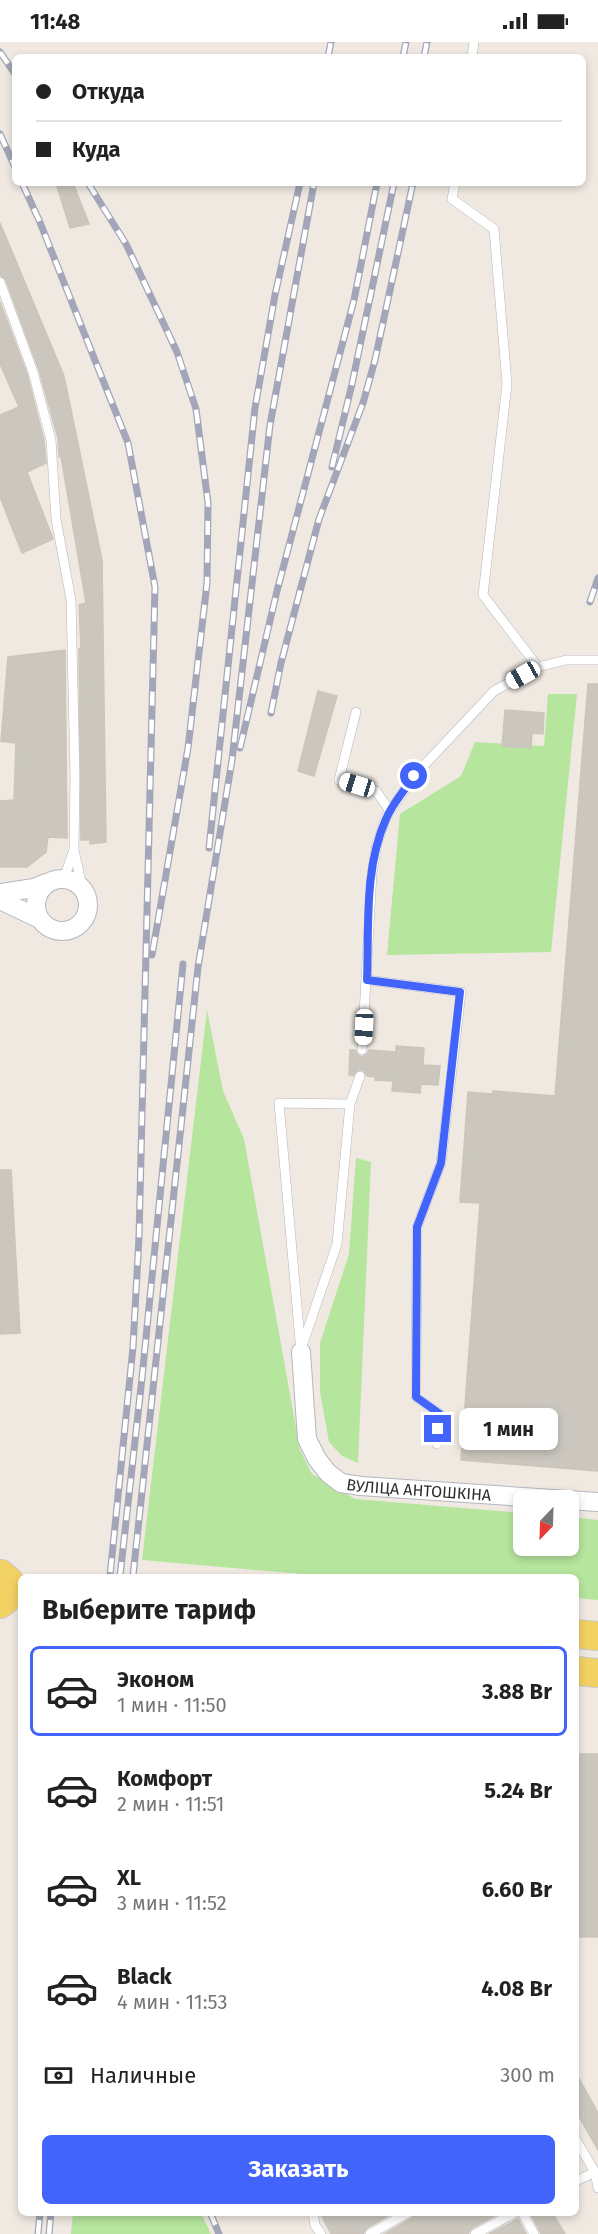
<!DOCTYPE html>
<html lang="ru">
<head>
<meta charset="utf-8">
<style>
	body { margin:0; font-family:"Fira Sans",sans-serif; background:#f2f2f2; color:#222; height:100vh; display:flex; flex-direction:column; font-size:22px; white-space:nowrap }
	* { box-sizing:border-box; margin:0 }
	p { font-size:20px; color:#767676 }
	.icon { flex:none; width:33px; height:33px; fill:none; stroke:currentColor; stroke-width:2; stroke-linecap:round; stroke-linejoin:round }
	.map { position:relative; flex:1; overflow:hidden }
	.details { position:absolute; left:18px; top:1532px; width:561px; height:642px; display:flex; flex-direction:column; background:#fff; border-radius:9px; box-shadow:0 3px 9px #0003 }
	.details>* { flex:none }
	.banner { position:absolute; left:12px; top:12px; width:574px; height:132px; border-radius:9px; box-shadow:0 3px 9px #0003; display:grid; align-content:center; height:132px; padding:0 24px; background:#fff }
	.needle { width:39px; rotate:203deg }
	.fabs { position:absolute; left:513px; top:1448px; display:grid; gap:12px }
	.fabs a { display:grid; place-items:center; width:66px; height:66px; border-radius:9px; background:#fff; box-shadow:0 3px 9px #0003; font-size:30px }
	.end { position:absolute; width:27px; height:27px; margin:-14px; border:8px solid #4264fb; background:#fff; box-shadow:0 0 0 3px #fff }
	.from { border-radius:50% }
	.bubble { position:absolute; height:42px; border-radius:9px; background:#fff; box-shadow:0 3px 9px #0003; font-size:20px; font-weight:700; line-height:42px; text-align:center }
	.car { position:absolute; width:18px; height:36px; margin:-18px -9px; border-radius:8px; box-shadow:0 0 4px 2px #0007; background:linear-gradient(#fff 24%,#345 0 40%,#fff 0 76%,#345 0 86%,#fff 0) }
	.banner b { display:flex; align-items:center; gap:21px; height:57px; font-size:22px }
	.banner b+b { border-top:2px solid #e0e0e0 }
	.banner i { width:15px; height:15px; background:#222 }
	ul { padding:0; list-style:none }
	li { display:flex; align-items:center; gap:18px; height:90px; margin:0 12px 9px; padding:0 12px; border:3px solid transparent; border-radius:9px }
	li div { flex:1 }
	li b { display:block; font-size:22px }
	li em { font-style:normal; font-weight:700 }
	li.selected { border-color:#4264fb }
	li>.icon { width:54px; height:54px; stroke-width:1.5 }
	h2 { padding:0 24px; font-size:27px; line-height:72px }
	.pay { display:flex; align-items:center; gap:15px; height:66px; padding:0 24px; font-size:22px }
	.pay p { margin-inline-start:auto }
	.primary-button { display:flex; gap:12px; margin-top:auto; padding:12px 24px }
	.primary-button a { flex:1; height:69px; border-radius:9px; background:#4264fb; color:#fff; font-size:24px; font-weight:700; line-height:69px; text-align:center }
	.status { display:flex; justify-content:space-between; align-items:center; height:42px; padding:0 30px; background:#fff; direction:ltr }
	.status svg { height:16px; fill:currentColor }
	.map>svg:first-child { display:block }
</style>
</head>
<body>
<div class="status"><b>11:48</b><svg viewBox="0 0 49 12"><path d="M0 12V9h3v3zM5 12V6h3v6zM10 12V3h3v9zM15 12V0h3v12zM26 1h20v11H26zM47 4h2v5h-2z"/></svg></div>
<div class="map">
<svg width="598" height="2192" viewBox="0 0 598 2192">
	<rect width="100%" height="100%" fill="#efe9e1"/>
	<!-- green -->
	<g fill="#b6e59e">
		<path d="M548 652H577L551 910 387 913 400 772 461 734 475 700 544 704Z"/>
		<path d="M207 968 223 1049 244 1097 300 1408 312 1432 355 1457 523 1471 524 1503H568L569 1475 598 1478V1558L576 1556V1534H326L142 1518Z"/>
		<path d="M356 1116 371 1120 358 1421 342 1414 329 1400 320 1350V1301L349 1212Z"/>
		<path d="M73 2171H201L211 2192H71Z"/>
	</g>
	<!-- building -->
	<g fill="#cbc7bf" stroke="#cbc5ba" stroke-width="1.5">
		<path d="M56 141H73L89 182 70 186Z"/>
		<path d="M0 181 64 334 102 518 106 800 90 802V798H81L79 607 81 606 79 563 86 561 61 414 59 415 58 396 39 328 6 238 0 233Z"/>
		<path d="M0 260 27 332 44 399 46 421 27 430 53 497 22 511 0 455V373L19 365 0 322Z"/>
		<path d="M65 608 67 796 48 795 46 810 27 825H0V759L14 758 16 701 1 699 8 615Z"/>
		<path d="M588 642H598V1429L461 1418 480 1161 460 1160 468 1050 493 1052V1049L555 1054Z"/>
		<path d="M318 649 337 654 314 734 298 729Z"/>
		<path d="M505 668 544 671 543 692 532 691 531 706 502 704Z"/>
		<path d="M396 1004 424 1006 423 1023 440 1024 438 1043 421 1042 420 1051 392 1049 393 1039 375 1038V1035L367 1034 363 1028H358L353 1034 349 1033 350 1008H355L358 1013 362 1015 367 1012 369 1008 396 1010Z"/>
		<path d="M0 1128H11L20 1291 0 1292Z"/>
		<rect x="576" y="1712" width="22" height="183"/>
		<path d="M576 2031 598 2071V2108L576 2069Z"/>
		<path d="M320 2170H394L367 2186 363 2192H331Z"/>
		<path d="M416 2170H501L472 2186 468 2192H384L412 2176Z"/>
		<path d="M530 2170H552L565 2192H541Z"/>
		<path d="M518 2177 526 2192H489Z"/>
	</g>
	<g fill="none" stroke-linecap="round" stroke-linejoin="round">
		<defs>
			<g id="lane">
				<path d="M472 15 474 0"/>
				<path d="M455 141 452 157 494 187 507 342 483 553 538 625"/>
				<path d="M0 240 33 330 51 398 56 477 71 558 75 734 74 808 82 845"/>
				<path d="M356 670 339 738 376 749 390 769"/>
				<path d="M58 837 66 831 73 810"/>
				<path d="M367 938 461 950 441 1121 417 1185 416 1355 440 1372 437 1402"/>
				<path d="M362 1008 372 831 377 802 386 775 414 734 494 649 538 625 566 618H598"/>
				<path d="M302 1304 337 1202 350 1062 360 1034"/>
				<path d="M301 1310 279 1061 350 1062"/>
				<path d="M576 2098 595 2130 598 2146"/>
				<path d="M576 2139 595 2130"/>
				<path d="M313 2170 315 2183 321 2192"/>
				<path d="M522 2170 534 2192"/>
				<path d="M370 2192 409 2170"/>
				<path d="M475 2192 516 2170"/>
			</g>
			<g id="street">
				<circle cx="62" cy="863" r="26"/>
				<path d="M0 851 34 846 46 841"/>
				<path d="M0 858 38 876"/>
				<path id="s1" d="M301 1310 307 1397 317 1417 328 1431 341 1441 361 1444 568 1458"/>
				<path d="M568 1458 598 1460"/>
			</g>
			<g id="primary">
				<path d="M0 1562C10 1557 10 1549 9 1539L1 1532"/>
				<path d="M576 1592 598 1594"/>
				<path d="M576 1629 598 1631"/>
			</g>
		</defs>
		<!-- lane casing -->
		<use href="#lane" stroke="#b4b7c1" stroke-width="10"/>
		<!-- street casing -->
		<use href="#street" stroke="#b4b7c1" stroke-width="20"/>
		<!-- primary casing -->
		<use href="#primary" stroke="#c9c9c9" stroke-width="30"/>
		<!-- lane -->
		<use href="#lane" stroke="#fff" stroke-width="9"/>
		<!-- street -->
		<use href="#street" stroke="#fff" stroke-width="18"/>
		<!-- primary -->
		<use href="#primary" stroke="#f2d163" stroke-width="28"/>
		<defs>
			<g id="rail">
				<path d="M0 10 15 32"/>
				<path d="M328 15 331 0"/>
				<path d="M403 15 406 0"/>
				<path d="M424 15 427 0"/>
				<path d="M0 92 15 125"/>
				<path d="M22 141 39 178 128 401 155 545 139 1195 133 1305 110 1534"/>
				<path d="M88 141 126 202 177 310 196 367 208 461 207 541 188 706 152 913"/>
				<path d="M332 425 352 342 394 141"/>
				<path d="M590 560 598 536"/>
				<path d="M271 671 281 621 319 477 363 361 375 318 413 141"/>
				<path d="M240 706 277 549 354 258 377 141"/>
				<path d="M209 806 255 366 275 253 300 141"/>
				<path d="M120 1534 142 1336 183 922"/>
				<path d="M133 1534 198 925 232 718 270 383 314 141"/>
				<path d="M210 2170 219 2192"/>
				<path d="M38 2192 40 2170"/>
				<path d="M49 2192 51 2170"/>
			</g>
		</defs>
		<!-- rail casing -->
		<use href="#rail" stroke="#a3a6b8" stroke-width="7"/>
		<!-- rail -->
		<use href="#rail" stroke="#fff" stroke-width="4.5" stroke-dasharray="14" stroke-linecap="butt"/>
	</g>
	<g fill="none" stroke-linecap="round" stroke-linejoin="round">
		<!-- route -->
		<path stroke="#4264fb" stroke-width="8" d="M414 734C405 748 392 762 386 777 364 826 369 885 367 938L460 950 441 1121 417 1185 416 1355 440 1372 438 1387"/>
	</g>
	<g text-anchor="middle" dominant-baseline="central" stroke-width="6" stroke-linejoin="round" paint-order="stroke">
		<!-- street labels -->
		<g font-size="16" fill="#2e2e2e" stroke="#fff">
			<text stroke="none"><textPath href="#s1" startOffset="222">ВУЛІЦА АНТОШКІНА</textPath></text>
		</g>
	</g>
</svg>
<div class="fabs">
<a><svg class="needle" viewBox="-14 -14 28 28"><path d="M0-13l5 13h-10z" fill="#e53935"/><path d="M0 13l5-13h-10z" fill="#767676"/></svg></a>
</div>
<i class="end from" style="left:414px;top:734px"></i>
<i class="end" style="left:438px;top:1387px"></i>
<div class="bubble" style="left:459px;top:1366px;width:99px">1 мин</div>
<i class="car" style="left:523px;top:633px;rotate:241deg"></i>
<i class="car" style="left:357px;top:743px;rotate:287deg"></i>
<i class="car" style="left:364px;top:985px;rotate:183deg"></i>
<div class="banner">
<b><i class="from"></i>Откуда</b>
<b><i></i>Куда</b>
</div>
<section class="details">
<h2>Выберите тариф</h2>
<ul>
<li class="selected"><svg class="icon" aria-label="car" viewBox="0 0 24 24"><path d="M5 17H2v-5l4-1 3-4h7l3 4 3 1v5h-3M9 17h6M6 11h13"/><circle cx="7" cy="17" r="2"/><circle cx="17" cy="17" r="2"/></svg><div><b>Эконом</b><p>1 мин · 11:50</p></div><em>3.88 Br</em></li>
<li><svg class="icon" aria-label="car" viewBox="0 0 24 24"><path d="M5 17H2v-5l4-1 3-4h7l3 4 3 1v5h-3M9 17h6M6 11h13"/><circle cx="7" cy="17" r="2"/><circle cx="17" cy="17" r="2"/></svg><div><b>Комфорт</b><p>2 мин · 11:51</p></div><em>5.24 Br</em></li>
<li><svg class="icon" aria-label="car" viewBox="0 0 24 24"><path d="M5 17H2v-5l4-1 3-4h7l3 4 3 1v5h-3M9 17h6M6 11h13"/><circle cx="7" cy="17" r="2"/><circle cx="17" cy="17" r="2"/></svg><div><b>XL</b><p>3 мин · 11:52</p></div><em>6.60 Br</em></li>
<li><svg class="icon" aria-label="car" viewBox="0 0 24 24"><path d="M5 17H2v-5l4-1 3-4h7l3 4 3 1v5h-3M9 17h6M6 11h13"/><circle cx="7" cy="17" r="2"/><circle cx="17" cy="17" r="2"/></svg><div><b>Black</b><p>4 мин · 11:53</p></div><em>4.08 Br</em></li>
</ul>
<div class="pay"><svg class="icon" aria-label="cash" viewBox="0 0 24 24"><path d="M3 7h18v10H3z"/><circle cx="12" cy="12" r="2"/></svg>Наличные<p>300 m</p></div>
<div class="primary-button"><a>Заказать</a></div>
</section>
</div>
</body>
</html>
